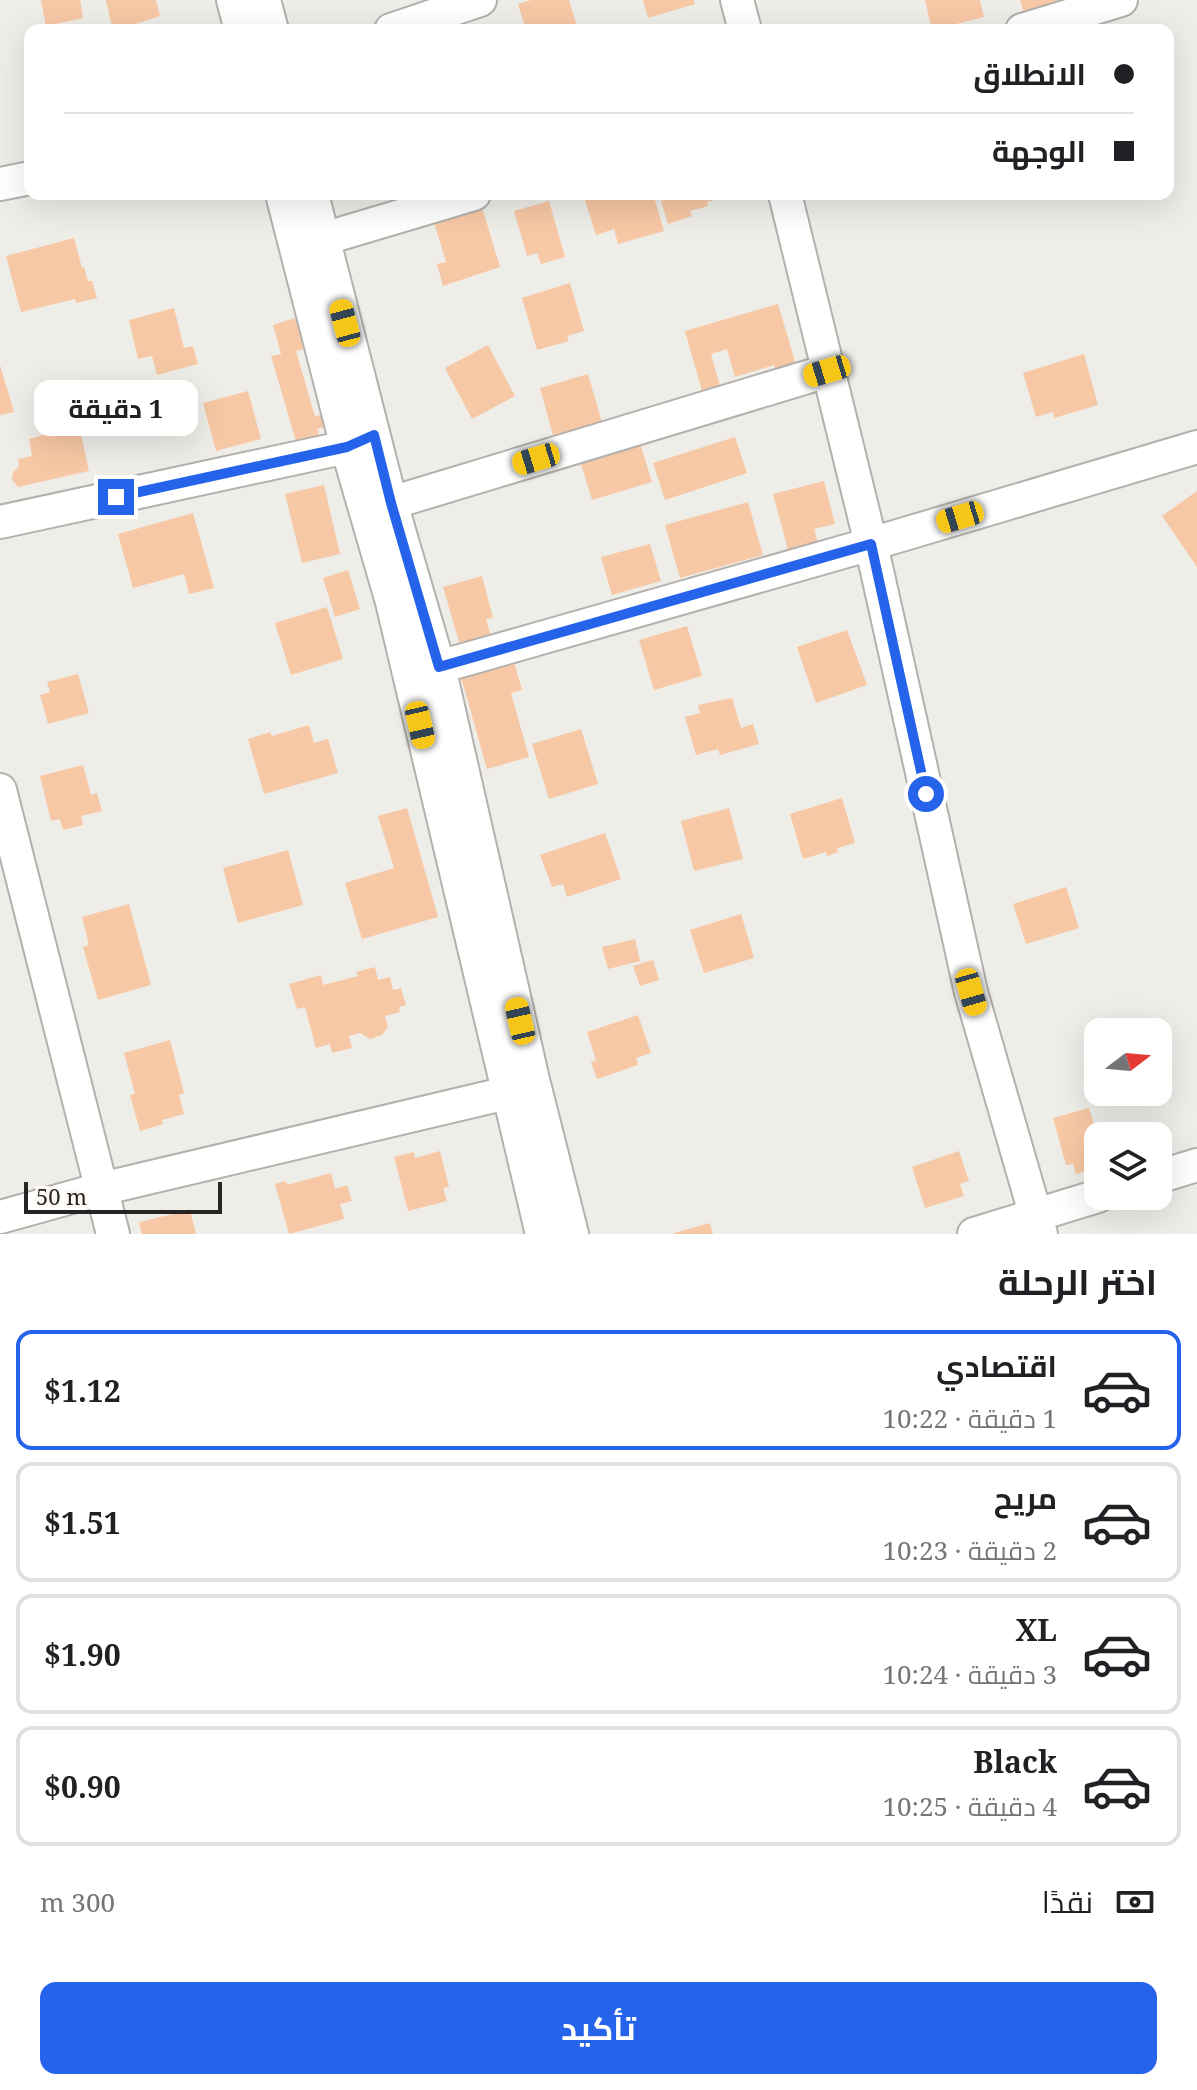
<!DOCTYPE html>
<html lang="ar">
<head>
<meta charset="utf-8">
<style>
	body { margin:0; font-family:"Noto Serif",Cairo,serif; background:#f6f6f6; color:#202124; direction:rtl; height:100vh; display:flex; flex-direction:column; font-size:30px; white-space:nowrap }
	* { box-sizing:border-box; margin:0 }
	p { font-size:26px; color:#757577 }
	.icon { flex:none; width:44px; height:44px; fill:none; stroke:currentColor; stroke-width:2; stroke-linecap:round; stroke-linejoin:round }
	.map { position:relative; height:1234px; overflow:hidden; direction:ltr }
	.side { display:flex; flex-direction:column; background:#fff; flex:1 }
	.side>* { flex:none }
	.banner { position:absolute; left:24px; top:24px; width:1150px; height:176px; border-radius:16px; box-shadow:0 8px 32px #0002; direction:rtl; display:grid; align-content:center; height:176px; padding:0 40px; background:#fff }
	.needle { width:52px; rotate:74deg }
	.fabs { position:absolute; left:1084px; top:1018px; display:grid; gap:16px }
	.fabs a { display:grid; place-items:center; width:88px; height:88px; border-radius:16px; background:#fff; box-shadow:0 8px 32px #0002; font-size:40px }
	.scale { position:absolute; left:24px; bottom:20px; width:198px; box-sizing:border-box; padding-left:8px; border:4px solid #262523; border-top:0; font-size:22px; line-height:28px; white-space:nowrap; color:#262523; -webkit-text-stroke:6px #fdfaf5; paint-order:stroke }
	.end { position:absolute; width:36px; height:36px; margin:-18px; border:10px solid #2563eb; background:#fff; box-shadow:0 0 0 4px #fff }
	.from { border-radius:50% }
	.bubble { position:absolute; height:56px; border-radius:16px; background:#fff; box-shadow:0 8px 32px #0002; font-size:26px; font-weight:700; line-height:56px; text-align:center; direction:rtl }
	.car { position:absolute; width:24px; height:48px; margin:-24px -12px; border-radius:10px; box-shadow:0 0 6px 2px #0007; background:linear-gradient(#f5c518 24%,#345 0 40%,#f5c518 0 76%,#345 0 86%,#f5c518 0) }
	.banner b { display:flex; align-items:center; gap:28px; height:76px; font-size:30px }
	.banner b+b { border-top:2px solid #e0e0e0 }
	.banner i { width:20px; height:20px; background:#202124 }
	ul { padding:0; list-style:none }
	li { display:flex; align-items:center; gap:24px; height:120px; margin:0 16px 12px; padding:0 24px; border:4px solid #e0e0e0; border-radius:16px }
	li div { flex:1 }
	li b { display:block; font-size:30px }
	li em { font-style:normal; font-weight:700 }
	li.on { border-color:#2563eb }
	li>.icon { width:72px; height:72px; stroke-width:1.5 }
	h2 { padding:0 40px; font-size:36px; line-height:96px }
	.pay { display:flex; align-items:center; gap:20px; height:88px; padding:0 40px; font-size:30px }
	.pay p { margin-inline-start:auto }
	.primary-button { display:flex; gap:16px; margin-top:auto; padding:16px 40px }
	.primary-button a { flex:1; height:92px; border-radius:16px; background:#2563eb; color:#fff; font-size:32px; font-weight:700; line-height:92px; text-align:center }
	.map>svg:first-child { display:block }
</style>
</head>
<body>
<div class="map">
<svg width="1197" height="1234" viewBox="0 0 1197 1234">
	<rect width="100%" height="100%" fill="#efede8"/>
	<!-- building -->
	<g fill="#f7c8a5">
		<path d="M41 0H80L83 18 46 26Z"/>
		<path d="M106 0H156L160 16 126 27 125 24 112 27Z"/>
		<path d="M531 0H569L578 30H526L518 4Z"/>
		<path d="M643 0H694L695 4 648 18Z"/>
		<path d="M925 0H980L984 17 932 30Z"/>
		<path d="M1020 0H1063V1L1024 13Z"/>
		<path d="M478 194 500 267 443 286 437 264 446 262 430 209Z"/>
		<path d="M583 194H653L664 231 618 244 614 229 596 235Z"/>
		<path d="M671 194H723L724 197 707 202 708 206 690 211 692 216 668 224 661 201 672 198Z"/>
		<path d="M549 201 565 257 541 264 537 253 527 256 514 211Z"/>
		<path d="M74 238 82 268 84 267 88 281H92L97 298 76 303 75 299 21 312 6 256Z"/>
		<path d="M570 283 584 331 567 336 569 341 537 350 522 298Z"/>
		<path d="M778 304 796 365 776 371 774 365 735 377 727 349 711 354 720 386 702 391 685 331Z"/>
		<path d="M174 308 184 348 193 346 198 364 157 375 152 356 138 359 129 320Z"/>
		<path d="M295 318 304 349 296 351 315 417 322 414 326 427 317 429 319 435 296 441 271 356 281 354 273 325Z"/>
		<path d="M488 345 515 396 472 419 445 368Z"/>
		<path d="M1084 354 1098 405 1054 418 1053 412 1036 417 1023 373Z"/>
		<path d="M0 365 14 412 0 415Z"/>
		<path d="M588 374 603 426 554 439 540 388Z"/>
		<path d="M248 391 261 439 216 451 203 403Z"/>
		<path d="M79 425 89 471 18 487 12 480 13 472 19 467 18 459 32 456 29 439Z"/>
		<path d="M735 437 747 473 665 500 653 463Z"/>
		<path d="M640 443 652 482 592 500 580 461Z"/>
		<path d="M824 481 835 524 814 529 818 543 788 550 773 494Z"/>
		<path d="M324 485 340 554 302 563 285 494Z"/>
		<path d="M1197 491V567L1162 516Z"/>
		<path d="M748 502 763 555 680 578 665 525Z"/>
		<path d="M193 513 214 588 189 594 184 574 133 588 118 534Z"/>
		<path d="M650 544 661 581 612 595 601 557Z"/>
		<path d="M348 570 360 609 335 617 323 578Z"/>
		<path d="M482 576 493 618 486 619 491 637 459 642 443 587Z"/>
		<path d="M327 607 343 659 291 675 275 623Z"/>
		<path d="M687 626 702 676 654 690 639 640Z"/>
		<path d="M847 630 867 685 816 703 797 647Z"/>
		<path d="M514 662 522 690 511 693 529 757 487 769 461 677Z"/>
		<path d="M78 674 89 713 48 724 40 695 50 692 47 682Z"/>
		<path d="M732 698 741 728 753 724 759 744 720 755 718 749 696 755 685 717 700 713 698 705Z"/>
		<path d="M309 725 314 743 328 739 338 773 264 794 248 739 270 732 272 736Z"/>
		<path d="M581 729 598 784 549 799 532 744Z"/>
		<path d="M83 765 91 795 97 793 102 811 81 816 83 825 63 830 60 819 51 821 40 776Z"/>
		<path d="M842 798 855 843 837 848 838 852 827 856 826 852 803 859 790 814Z"/>
		<path d="M407 808 438 917 362 939 345 883 394 868 378 816Z"/>
		<path d="M729 808 743 859 694 871 681 821Z"/>
		<path d="M605 833 621 879 567 897 563 884 552 887 540 855Z"/>
		<path d="M288 850 303 905 238 923 223 868Z"/>
		<path d="M1066 887 1079 928 1026 944 1013 904Z"/>
		<path d="M129 904 151 985 98 1000 83 947 89 945 82 917Z"/>
		<path d="M741 914 754 958 704 973 690 930Z"/>
		<path d="M635 939 640 961 608 969 602 947Z"/>
		<path d="M653 960 659 980 640 986 633 966Z"/>
		<path d="M375 967 378 980 390 977 393 990 401 988 406 1005 399 1007 400 1012 385 1016 388 1027 382 1035 370 1039 360 1033 349 1036 352 1048 332 1053 330 1044 316 1048 305 1007 297 1009 289 984 321 975 323 985 358 976 356 972Z"/>
		<path d="M638 1015 651 1053 636 1058 638 1065 597 1079 591 1062 596 1060 587 1032Z"/>
		<path d="M170 1040 184 1093 179 1095 184 1114 162 1120 163 1124 140 1131 130 1095 135 1094 124 1053Z"/>
		<path d="M1089 1108 1098 1138V1168L1076 1174 1073 1164 1066 1165 1053 1118Z"/>
		<path d="M440 1151 449 1187 443 1188 447 1201 408 1211 394 1157 414 1152 415 1158Z"/>
		<path d="M959 1151 969 1181 960 1184 964 1196 925 1208 912 1167Z"/>
		<path d="M331 1173 335 1189 347 1185 352 1201 340 1204 344 1219 289 1234 275 1184 286 1181 287 1185Z"/>
		<path d="M190 1210 196 1234H142L139 1222Z"/>
		<path d="M710 1223 713 1234H674V1233Z"/>
	</g>
	<g fill="none" stroke-linecap="round" stroke-linejoin="round">
		<defs>
			<g id="minor">
				<path d="M233 0 241 30"/>
				<path d="M264 0 272 30"/>
				<path d="M737 0 745 30"/>
				<path d="M391 30 480 0"/>
				<path d="M1022 30 1121 0"/>
				<path d="M0 184 30 178"/>
				<path d="M282 194 347 447 392 602 542 1234"/>
				<path d="M312 194 391 503 439 667 533 1080 572 1234"/>
				<path d="M785 194 871 544 971 992 1041 1234"/>
				<path d="M323 239 474 194"/>
				<path d="M391 503 827 371"/>
				<path d="M0 522 347 447 368 438"/>
				<path d="M439 667 871 544 1197 447"/>
				<path d="M0 790 113 1234"/>
				<path d="M1158 1177 1197 1165"/>
				<path d="M0 1217 101 1189 507 1093 524 1084"/>
				<path d="M974 1234 1098 1196"/>
			</g>
		</defs>
		<!-- minor casing -->
		<use href="#minor" stroke="#b4b1ad" stroke-width="36"/>
		<!-- minor -->
		<use href="#minor" stroke="#fff" stroke-width="32"/>
	</g>
	<g fill="none" stroke-linecap="round" stroke-linejoin="round">
		<!-- route -->
		<path stroke="#2563eb" stroke-width="10" d="M116 497 347 447 374 435 391 503 439 667 871 544 926 794"/>
	</g>
</svg>
<div class="fabs">
<a><svg class="needle" viewBox="-14 -14 28 28"><path d="M0-13l5 13h-10z" fill="#e53935"/><path d="M0 13l5-13h-10z" fill="#757577"/></svg></a>
<a><svg class="icon" aria-label="layers" viewBox="0 0 24 24"><path d="M12 4l9 5-9 5-9-5zM3 14l9 5 9-5"/></svg></a>
</div>
<div class="scale">50 m</div>
<i class="end from" style="left:926px;top:794px"></i>
<i class="end" style="left:116px;top:497px"></i>
<div class="bubble" style="left:34px;top:380px;width:164px">1 دقيقة</div>
<i class="car" style="left:345px;top:323px;rotate:345deg"></i>
<i class="car" style="left:827px;top:371px;rotate:253deg"></i>
<i class="car" style="left:536px;top:459px;rotate:253deg"></i>
<i class="car" style="left:960px;top:517px;rotate:253deg"></i>
<i class="car" style="left:420px;top:725px;rotate:167deg"></i>
<i class="car" style="left:971px;top:992px;rotate:164deg"></i>
<i class="car" style="left:520px;top:1021px;rotate:347deg"></i>
<div class="banner">
<b><i class="from"></i>الانطلاق</b>
<b><i></i>الوجهة</b>
</div>
</div>
<section class="side">
<h2>اختر الرحلة</h2>
<ul>
<li class="on"><svg class="icon" aria-label="car" viewBox="0 0 24 24"><path d="M5 17H2v-5l4-1 3-4h7l3 4 3 1v5h-3M9 17h6M6 11h13"/><circle cx="7" cy="17" r="2"/><circle cx="17" cy="17" r="2"/></svg><div><b>اقتصادي</b><p>1 دقيقة · 10:22</p></div><em>$1.12</em></li>
<li><svg class="icon" aria-label="car" viewBox="0 0 24 24"><path d="M5 17H2v-5l4-1 3-4h7l3 4 3 1v5h-3M9 17h6M6 11h13"/><circle cx="7" cy="17" r="2"/><circle cx="17" cy="17" r="2"/></svg><div><b>مريح</b><p>2 دقيقة · 10:23</p></div><em>$1.51</em></li>
<li><svg class="icon" aria-label="car" viewBox="0 0 24 24"><path d="M5 17H2v-5l4-1 3-4h7l3 4 3 1v5h-3M9 17h6M6 11h13"/><circle cx="7" cy="17" r="2"/><circle cx="17" cy="17" r="2"/></svg><div><b>XL</b><p>3 دقيقة · 10:24</p></div><em>$1.90</em></li>
<li><svg class="icon" aria-label="car" viewBox="0 0 24 24"><path d="M5 17H2v-5l4-1 3-4h7l3 4 3 1v5h-3M9 17h6M6 11h13"/><circle cx="7" cy="17" r="2"/><circle cx="17" cy="17" r="2"/></svg><div><b>Black</b><p>4 دقيقة · 10:25</p></div><em>$0.90</em></li>
</ul>
<div class="pay"><svg class="icon" aria-label="cash" viewBox="0 0 24 24"><path d="M3 7h18v10H3z"/><circle cx="12" cy="12" r="2"/></svg>نقدًا<p>300 m</p></div>
<div class="primary-button"><a>تأكيد</a></div>
</section>
</body>
</html>
